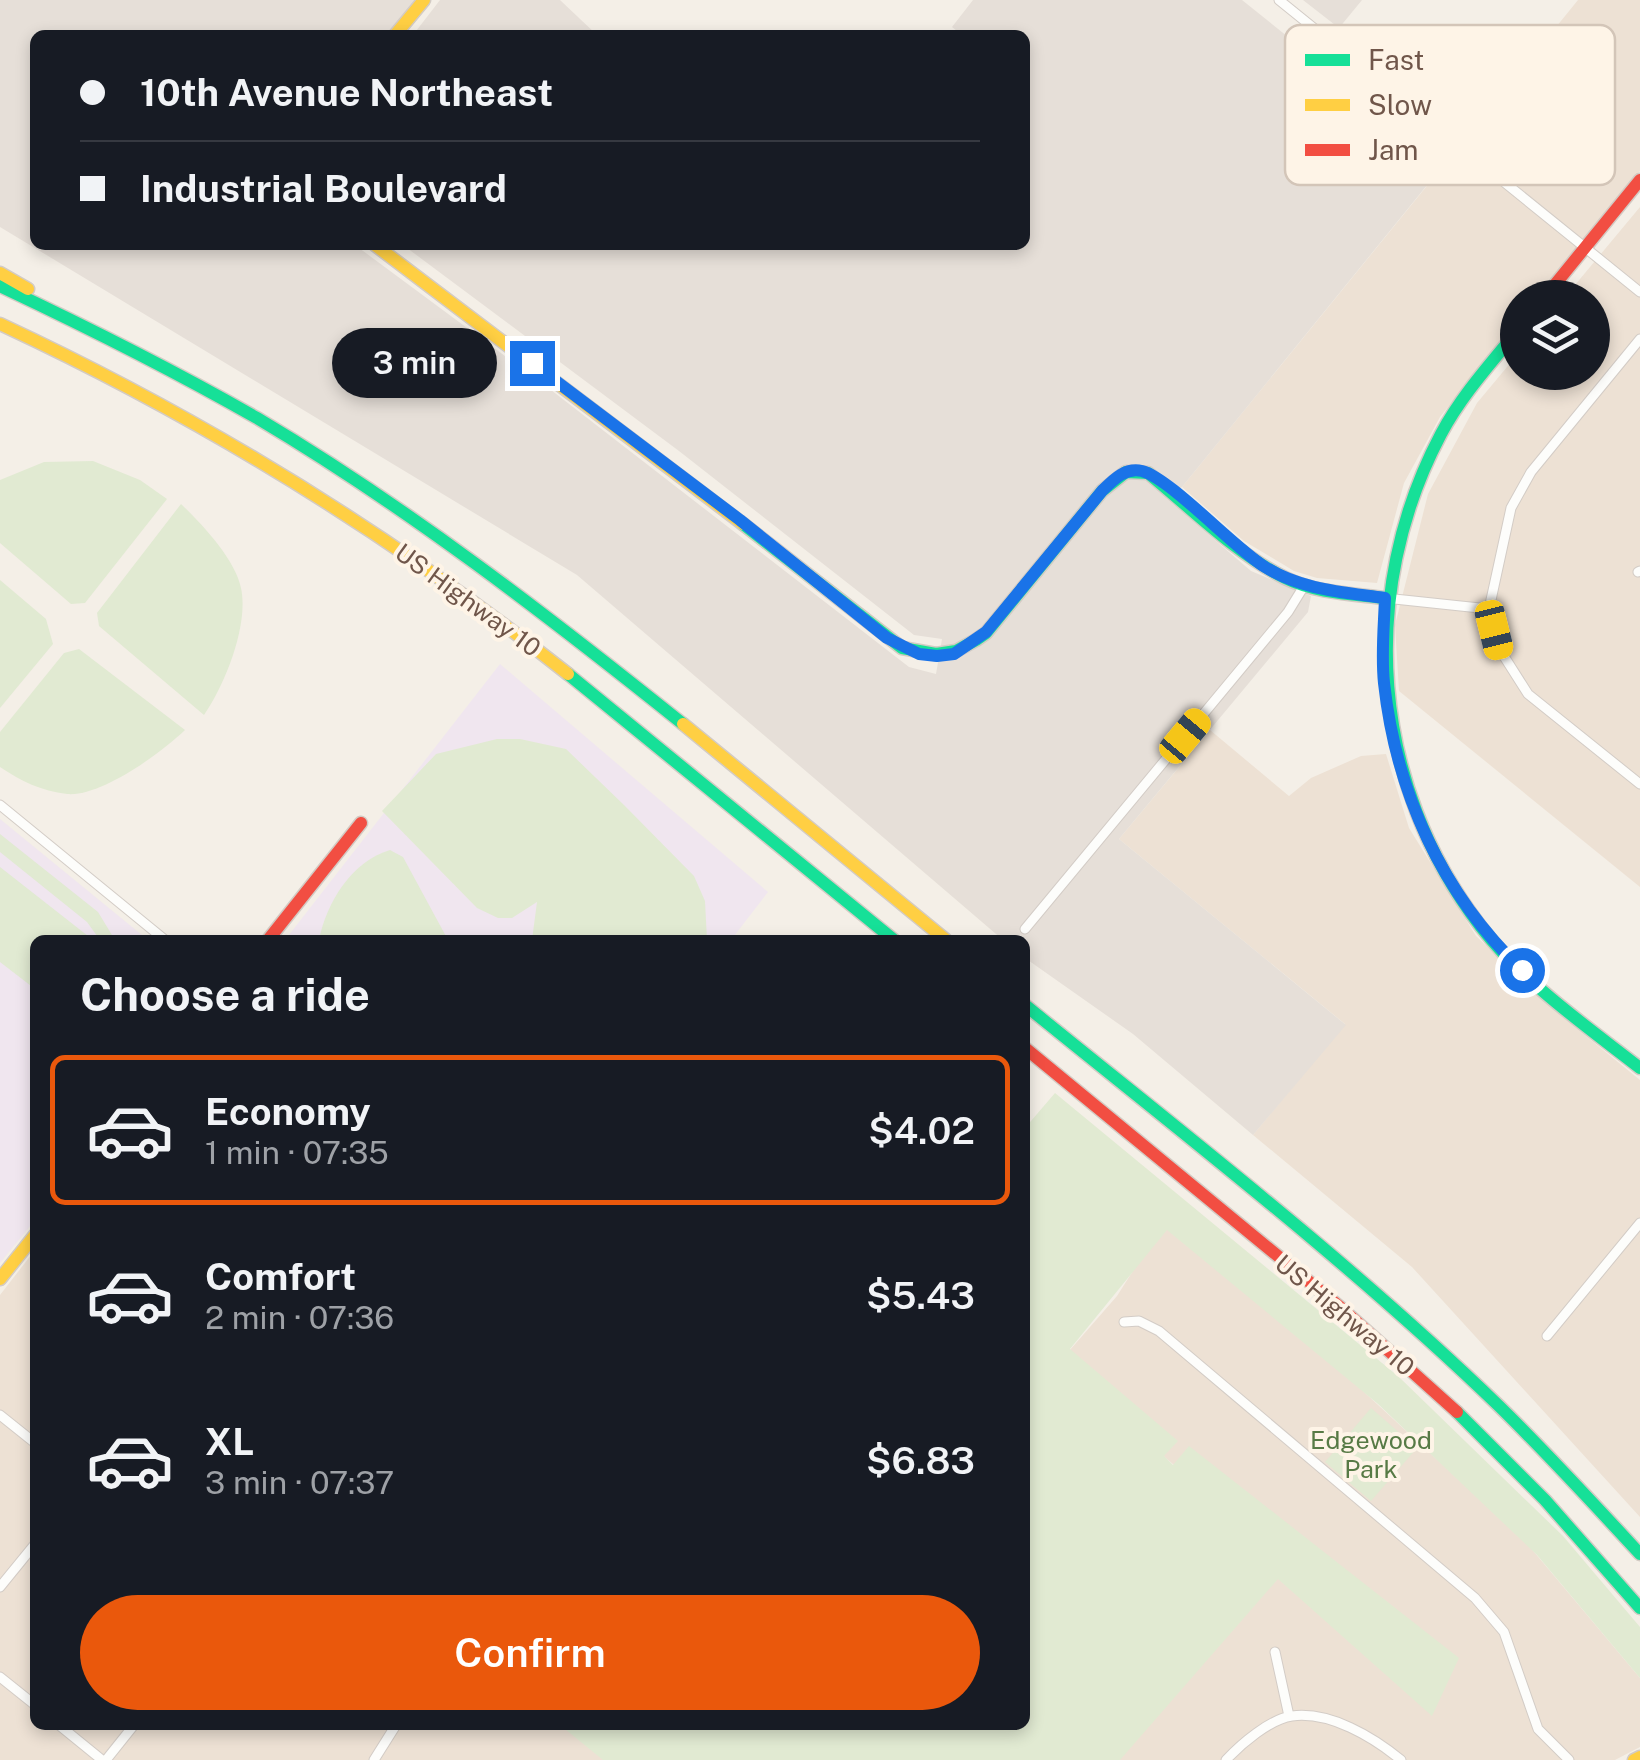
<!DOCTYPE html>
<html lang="en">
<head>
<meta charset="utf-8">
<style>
	body { margin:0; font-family:"Public Sans",sans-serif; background:#20242c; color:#f1f3f6; height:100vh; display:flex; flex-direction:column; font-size:38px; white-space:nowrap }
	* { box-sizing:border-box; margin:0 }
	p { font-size:32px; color:#9ea1a6 }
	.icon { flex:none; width:55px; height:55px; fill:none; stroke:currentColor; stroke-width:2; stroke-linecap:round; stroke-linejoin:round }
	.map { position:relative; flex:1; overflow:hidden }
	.panel { position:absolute; left:30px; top:935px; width:1000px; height:795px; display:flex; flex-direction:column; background:#171b24; border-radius:15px; box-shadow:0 5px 15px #0003 }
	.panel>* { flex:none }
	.banner { position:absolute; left:30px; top:30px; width:1000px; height:220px; border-radius:15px; box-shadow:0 5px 15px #0003; display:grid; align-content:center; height:220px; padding:0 50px; background:#171b24 }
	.fabs { position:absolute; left:1500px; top:280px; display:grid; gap:20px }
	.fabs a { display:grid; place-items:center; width:110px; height:110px; border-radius:50%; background:#171b24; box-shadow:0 5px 15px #0003; font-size:50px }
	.end { position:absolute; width:45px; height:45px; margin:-22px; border:12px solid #1a73e8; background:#fff; box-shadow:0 0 0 5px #fff }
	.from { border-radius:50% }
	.bubble { position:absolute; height:70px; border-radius:35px; background:#171b24; box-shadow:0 5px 15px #0003; font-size:32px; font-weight:600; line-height:70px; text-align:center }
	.car { position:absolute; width:30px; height:60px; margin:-30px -15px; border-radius:12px; box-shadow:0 0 8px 2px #0007; background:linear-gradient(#f5c518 24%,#345 0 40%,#f5c518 0 76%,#345 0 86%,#f5c518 0) }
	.banner b { display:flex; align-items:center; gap:35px; height:95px; font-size:38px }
	.banner b+b { border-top:2px solid #363941 }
	.banner i { width:25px; height:25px; background:#f1f3f6 }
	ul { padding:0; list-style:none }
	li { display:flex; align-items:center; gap:30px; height:150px; margin:0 20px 15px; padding:0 30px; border:5px solid transparent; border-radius:15px }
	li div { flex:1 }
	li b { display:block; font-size:38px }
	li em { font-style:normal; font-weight:600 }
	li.selected { border-color:#ea580c }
	li>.icon { width:90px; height:90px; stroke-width:1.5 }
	h2 { padding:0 50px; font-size:45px; line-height:120px }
	.action { display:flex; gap:20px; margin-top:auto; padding:20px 50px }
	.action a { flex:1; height:115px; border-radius:60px; background:#ea580c; color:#fff; font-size:40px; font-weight:600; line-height:115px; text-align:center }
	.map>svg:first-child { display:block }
</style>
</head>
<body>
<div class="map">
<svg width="1640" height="1760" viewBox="0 0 1640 1760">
	<rect width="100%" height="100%" fill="#f4efe7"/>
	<!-- residential -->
	<g fill="#ede1d4">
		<path d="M1578 0H1640V171L1537 297 1518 298 1517 322 1440 417 1404 483 1377 583 1317 578 1294 571 1244 541 1182 487Z"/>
		<path d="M1640 207V887L1399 691 1395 625 1428 494 1477 403 1517 355 1518 372H1592V298L1565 297Z"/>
		<path d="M1210 730 1289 796 1311 778 1361 756 1386 754 1409 828 1476 936 1554 1010 1640 1080V1517L1412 1267 1253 1135 1345 1024 1119 839Z"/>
		<path d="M1168 1228 1350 1379 1524 1540 1640 1678V1747L1615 1760H1119L1291 1563 1056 1366 1117 1296 1138 1263Z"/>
		<path d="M35 1250V1725H562L604 1760H0V1295Z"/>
	</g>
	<!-- industrial -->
	<g fill="#e6dfd8">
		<path d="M0 0H415L386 35H35V245H355L551 390 909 667 936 674 942 639 914 635 679 451 403 245H1025V35H962L952 27 973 0H1242L1445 163 1182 487 1166 498 1251 571 1311 596 1308 612 1119 839 1346 1025 1253 1135 1133 1034 1025 958V940H1003L577 575 0 227Z"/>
		<path d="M440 0H560L597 35H413Z"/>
		<path d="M1303 0H1362L1339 28Z"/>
	</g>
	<!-- education -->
	<g fill="#f0e6ef">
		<path d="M500 664 768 892 731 940H285Z"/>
		<path d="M0 819 148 940H35V1220L0 1263Z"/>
	</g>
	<!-- green -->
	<g fill="#e1ead2">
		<path d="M93 461 140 480 167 499 85 603 71 604 0 543V480L44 462Z"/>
		<path d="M181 504C202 524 235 559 241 588 249 625 225 685 204 715L99 626 97 613Z"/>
		<path d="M0 580 46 619 53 644 0 708Z"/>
		<path d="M79 649 185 730C161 753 101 797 67 794 41 791 21 781 0 767V732L64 653Z"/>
		<path d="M497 739H520L566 749 624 805 694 876 705 901 707 940H532L537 902 512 918H498L477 908 382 811 436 754Z"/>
		<path d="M0 834 98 912 115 940H100L87 922 0 852Z"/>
		<path d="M390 850 403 857 448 940H319C326 903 352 861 390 850Z"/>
		<path d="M0 867 88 936 85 940H35V989L0 962Z"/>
		<path d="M1055 1093 1399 1377 1563 1536 1640 1627V1678L1537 1555 1378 1404 1167 1230 1070 1349 1178 1441 1164 1456 1173 1465 1189 1446 1459 1658 1432 1716 1278 1579 1120 1760H603L560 1725H1025V1128Z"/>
		<path d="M1371 1408 1417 1448 1371 1501 1325 1462Z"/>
	</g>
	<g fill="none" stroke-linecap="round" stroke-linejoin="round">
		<defs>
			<g id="street">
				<path d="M1279 0 1640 292"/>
				<path d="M1640 339 1531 472 1511 508 1489 609 1500 650 1528 694 1640 784"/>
				<path d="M1638 572 1640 571"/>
				<path d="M1385 598 1489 609"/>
				<path d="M0 805 165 940"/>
				<path d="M1025 929 1288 612 1304 586"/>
				<path d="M1124 1322 1139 1321 1159 1331 1475 1598 1504 1632 1538 1729 1569 1760"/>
				<path d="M1547 1336 1640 1223"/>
				<path d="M0 1415 35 1443"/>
				<path d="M0 1587 35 1544"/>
				<path d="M1275 1652 1289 1716"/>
				<path d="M0 1677 35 1705"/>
				<path d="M59 1725 102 1760"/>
				<path d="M106 1760 134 1725"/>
				<path d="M374 1760 396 1725"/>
				<path d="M1226 1760C1241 1744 1270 1719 1292 1716 1330 1711 1373 1737 1401 1760"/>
			</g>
			<g id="fast">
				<path d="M0 286C87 327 173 370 257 418 407 507 547 615 683 724"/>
				<path d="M1518 330C1491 363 1461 396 1441 434 1357 593 1371 784 1481 927 1524 983 1585 1025 1640 1068"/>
				<path d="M743 524 902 648 936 654 956 651 976 640 986 633 1102 491 1126 472 1148 473C1191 508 1235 553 1285 578 1315 593 1352 594 1385 598"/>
				<path d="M568 674 894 940"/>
				<path d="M1025 1005C1185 1135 1350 1262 1499 1406 1548 1454 1594 1504 1640 1554"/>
				<path d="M1457 1412 1545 1500 1640 1608"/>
			</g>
			<g id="slow">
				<path d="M395 35 424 0"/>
				<path d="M375 245 743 524"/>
				<path d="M0 273 28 289"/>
				<path d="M0 324C204 419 392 535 568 674"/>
				<path d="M683 724 946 940"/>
				<path d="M0 1279 35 1235"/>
				<path d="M1634 1760 1640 1757"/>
			</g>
			<g id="jam">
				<path d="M1544 298 1640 180"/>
				<path d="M268 940 361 823"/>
				<path d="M1025 1048 1341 1308 1457 1412"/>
			</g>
		</defs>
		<!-- street casing -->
		<use href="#street" stroke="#d3ccc6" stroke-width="11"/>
		<!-- fast casing -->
		<use href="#fast" stroke="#d3cbc4" stroke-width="15"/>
		<!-- slow casing -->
		<use href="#slow" stroke="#d3cbc4" stroke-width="15"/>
		<!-- jam casing -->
		<use href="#jam" stroke="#d3cbc4" stroke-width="15"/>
		<!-- street -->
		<use href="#street" stroke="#fdfdfb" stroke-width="9"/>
		<!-- fast -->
		<use href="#fast" stroke="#16e098" stroke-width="12"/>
		<!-- slow -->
		<use href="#slow" stroke="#ffcf43" stroke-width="12"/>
		<!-- jam -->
		<use href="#jam" stroke="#f24e42" stroke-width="12"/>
	</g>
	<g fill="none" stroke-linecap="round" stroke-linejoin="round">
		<!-- route -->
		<path stroke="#1a73e8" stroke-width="12" d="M532 363 740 520 887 638 919 654 937 656 954 654 986 632 1102 491C1113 480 1125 467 1142 471 1171 479 1233 547 1265 567 1302 590 1343 592 1385 598 1384 626 1381 655 1384 683 1396 792 1442 894 1522 970"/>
	</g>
	<g text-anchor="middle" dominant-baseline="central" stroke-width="8" stroke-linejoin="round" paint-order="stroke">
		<!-- street labels -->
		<g font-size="25" fill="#70564a" stroke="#fef4e7">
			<text transform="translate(468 600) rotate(36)">US Highway 10</text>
			<text transform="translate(1345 1315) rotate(40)">US Highway 10</text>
		</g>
		<!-- park labels -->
		<g font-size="25" fill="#577a45" stroke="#fef4e7">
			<text x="1371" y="1440">Edgewood<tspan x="1371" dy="29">Park</tspan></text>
		</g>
	</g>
	<!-- legend -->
	<rect x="1285" y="25" width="330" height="160" rx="15" fill="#fef4e7" stroke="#d3c5b8" stroke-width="2.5"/>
	<rect x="1305" y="54" width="45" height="12" fill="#16e098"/>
	<rect x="1305" y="99" width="45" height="12" fill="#ffcf43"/>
	<rect x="1305" y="144" width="45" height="12" fill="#f24e42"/>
	<g font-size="28" fill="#70564a">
		<text x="1368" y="70">Fast</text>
		<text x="1368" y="115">Slow</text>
		<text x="1368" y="160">Jam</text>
	</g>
</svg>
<div class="fabs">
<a><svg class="icon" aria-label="layers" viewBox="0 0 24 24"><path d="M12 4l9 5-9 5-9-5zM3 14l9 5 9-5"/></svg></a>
</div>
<i class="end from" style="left:1522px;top:970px"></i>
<i class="end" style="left:532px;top:363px"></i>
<div class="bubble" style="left:332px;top:328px;width:165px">3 min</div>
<i class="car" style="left:1494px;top:630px;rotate:166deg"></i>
<i class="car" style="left:1185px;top:736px;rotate:40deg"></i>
<div class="banner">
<b><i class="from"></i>10th Avenue Northeast</b>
<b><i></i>Industrial Boulevard</b>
</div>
<section class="panel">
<h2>Choose a ride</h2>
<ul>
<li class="selected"><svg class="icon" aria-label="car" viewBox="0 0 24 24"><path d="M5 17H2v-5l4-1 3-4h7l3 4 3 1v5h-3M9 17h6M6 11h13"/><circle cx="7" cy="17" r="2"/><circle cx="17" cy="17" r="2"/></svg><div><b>Economy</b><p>1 min · 07:35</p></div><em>$4.02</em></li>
<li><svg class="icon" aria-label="car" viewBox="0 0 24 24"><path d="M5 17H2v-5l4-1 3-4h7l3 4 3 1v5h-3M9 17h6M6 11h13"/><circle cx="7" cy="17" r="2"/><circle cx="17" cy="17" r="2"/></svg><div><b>Comfort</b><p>2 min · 07:36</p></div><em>$5.43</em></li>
<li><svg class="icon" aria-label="car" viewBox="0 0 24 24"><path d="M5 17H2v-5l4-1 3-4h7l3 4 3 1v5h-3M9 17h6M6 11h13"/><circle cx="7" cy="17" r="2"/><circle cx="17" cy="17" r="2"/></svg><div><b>XL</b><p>3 min · 07:37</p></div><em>$6.83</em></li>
</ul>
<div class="action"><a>Confirm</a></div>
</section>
</div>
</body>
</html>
